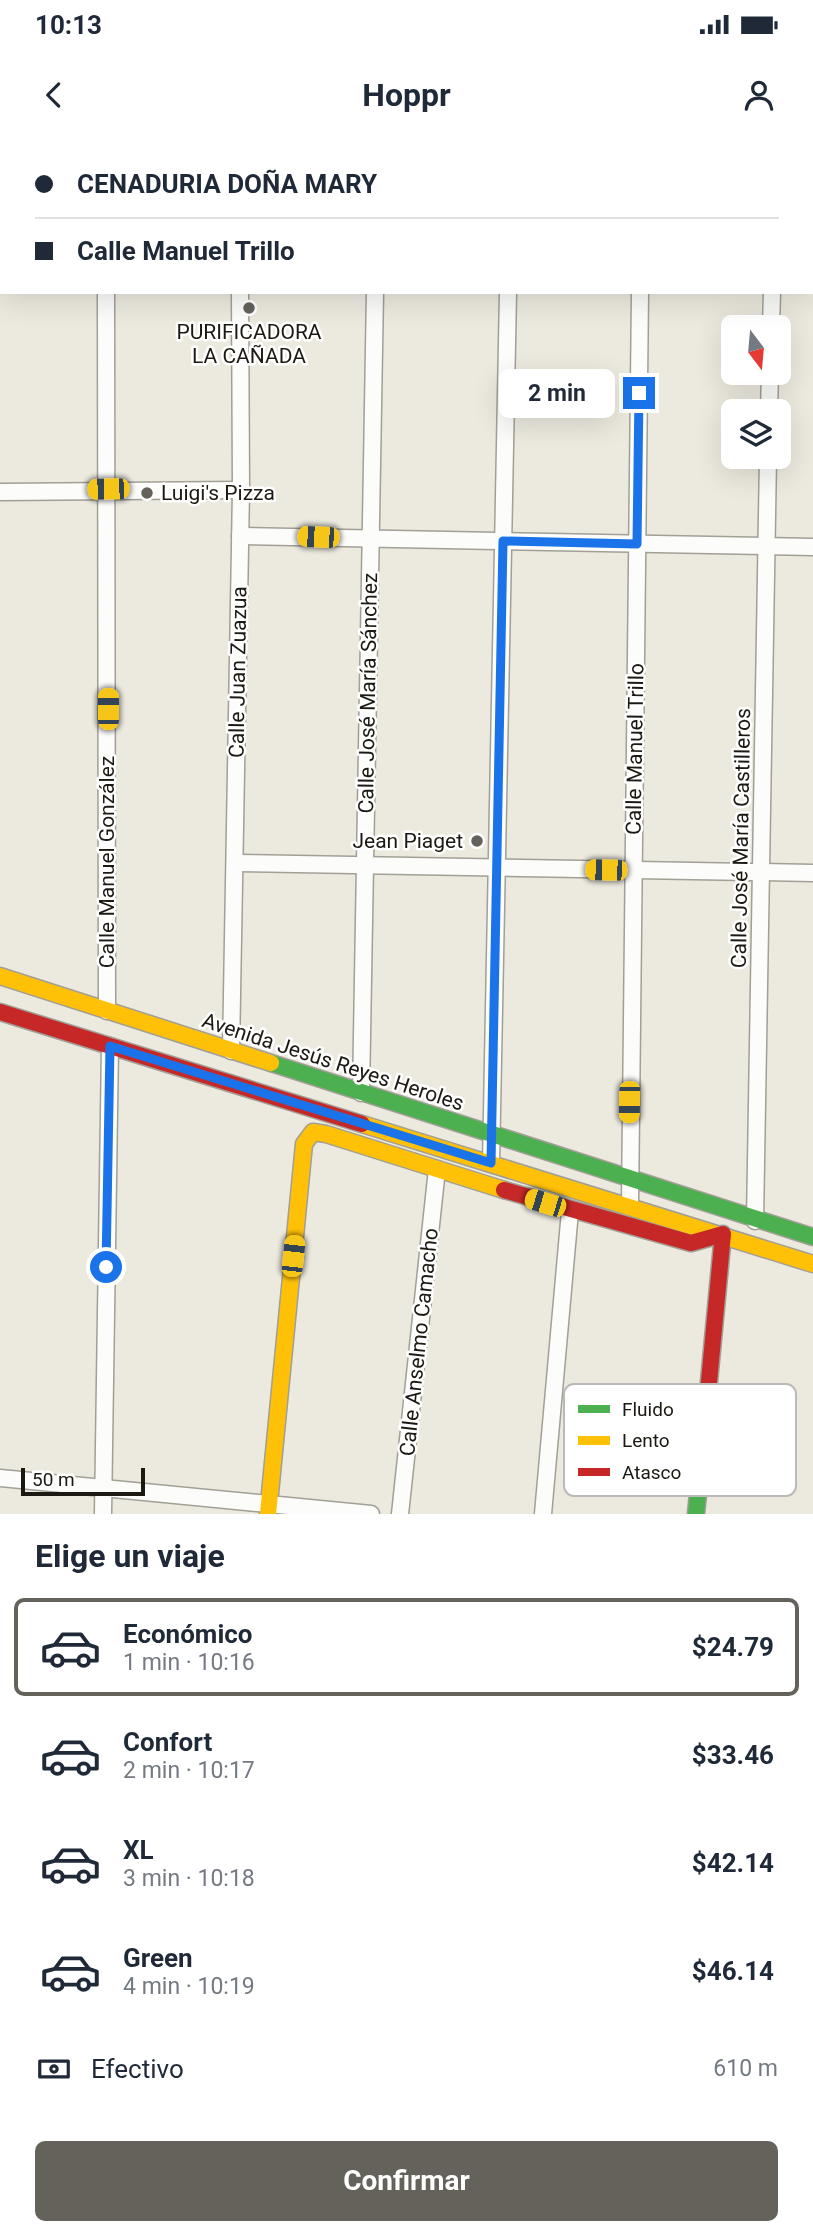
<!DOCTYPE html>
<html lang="es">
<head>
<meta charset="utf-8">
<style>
	body { margin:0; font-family:Roboto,sans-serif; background:#f2f2f3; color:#1f2937; height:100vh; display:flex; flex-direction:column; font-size:26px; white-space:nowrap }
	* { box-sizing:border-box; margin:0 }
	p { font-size:23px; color:#747a83 }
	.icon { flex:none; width:38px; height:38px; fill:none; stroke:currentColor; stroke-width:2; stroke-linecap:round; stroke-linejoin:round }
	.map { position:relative; height:1374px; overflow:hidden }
	.panel { display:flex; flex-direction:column; background:#fff; flex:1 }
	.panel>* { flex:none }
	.hud { position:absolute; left:0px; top:0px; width:814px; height:154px; box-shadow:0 7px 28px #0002; display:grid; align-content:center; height:154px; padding:0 35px; background:#fff }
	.needle { width:46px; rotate:164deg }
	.controls { position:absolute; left:721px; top:175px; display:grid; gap:14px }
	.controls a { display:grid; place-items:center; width:70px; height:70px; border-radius:10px; background:#fff; box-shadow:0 7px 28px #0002; font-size:35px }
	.scale { position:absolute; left:21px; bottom:18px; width:124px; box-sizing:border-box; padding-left:7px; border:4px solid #1b1912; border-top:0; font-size:19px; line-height:24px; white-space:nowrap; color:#1b1912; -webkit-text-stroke:5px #fff; paint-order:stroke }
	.end { position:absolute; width:32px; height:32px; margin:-16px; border:9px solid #1a73e8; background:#fff; box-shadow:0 0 0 4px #fff }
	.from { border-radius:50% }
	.bubble { position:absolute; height:49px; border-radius:10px; background:#fff; box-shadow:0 7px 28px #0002; font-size:23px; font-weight:700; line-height:49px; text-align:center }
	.car { position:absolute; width:21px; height:42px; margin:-21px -10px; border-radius:9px; box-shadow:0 0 5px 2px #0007; background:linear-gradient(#f5c518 24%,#345 0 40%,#f5c518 0 76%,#345 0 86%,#f5c518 0) }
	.hud b { display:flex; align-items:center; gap:24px; height:66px; font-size:26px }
	.hud b+b { border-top:2px solid #e0e1e3 }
	.hud i { width:18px; height:18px; background:#1f2937 }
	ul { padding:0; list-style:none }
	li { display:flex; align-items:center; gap:21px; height:98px; margin:0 14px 10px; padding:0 21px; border:4px solid transparent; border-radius:10px }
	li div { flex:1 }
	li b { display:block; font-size:26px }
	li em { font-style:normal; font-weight:700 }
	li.selected { border-color:#64625a }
	li>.icon { width:63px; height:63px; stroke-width:1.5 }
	h2 { padding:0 35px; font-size:32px; line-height:84px }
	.pay { display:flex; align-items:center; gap:18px; height:77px; padding:0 35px; font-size:26px }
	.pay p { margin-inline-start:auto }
	.cta { display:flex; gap:14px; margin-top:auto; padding:14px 35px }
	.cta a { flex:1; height:80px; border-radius:10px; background:#64625a; color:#fff; font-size:28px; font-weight:700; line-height:80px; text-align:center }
	.status { display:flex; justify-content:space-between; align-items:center; height:49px; padding:0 35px; background:#fff; direction:ltr }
	.status svg { height:19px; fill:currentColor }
	header { display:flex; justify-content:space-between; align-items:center; height:91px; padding:0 35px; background:#fff; font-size:32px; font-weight:700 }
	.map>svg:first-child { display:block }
</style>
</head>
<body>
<div class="status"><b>10:13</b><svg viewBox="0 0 49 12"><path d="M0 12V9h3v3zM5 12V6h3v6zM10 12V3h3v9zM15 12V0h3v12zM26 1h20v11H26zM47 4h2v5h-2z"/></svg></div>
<header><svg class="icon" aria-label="back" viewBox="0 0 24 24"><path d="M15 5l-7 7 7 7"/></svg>Hoppr<svg class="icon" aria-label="person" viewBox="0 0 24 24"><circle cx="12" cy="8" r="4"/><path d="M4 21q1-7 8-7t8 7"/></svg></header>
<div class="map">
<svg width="813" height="1374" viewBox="0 0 813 1374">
	<rect width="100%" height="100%" fill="#eceadf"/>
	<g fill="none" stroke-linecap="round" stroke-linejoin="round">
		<defs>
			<g id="street">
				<path d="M105 0V2"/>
				<path d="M241 2V0"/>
				<path d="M377 2V0"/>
				<path d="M512 2V0"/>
				<path d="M642 2V0"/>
				<path d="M775 2V0"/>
				<path d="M0 13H2"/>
				<path d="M812 82H813"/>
				<path d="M106 152 107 871"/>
				<path d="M771 187 772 152"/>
				<path d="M769 271 770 233"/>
				<path d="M0 352 241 350"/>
				<path d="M240 396 813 407"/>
				<path d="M235 723 813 733"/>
				<path d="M231 911 241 350 240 152"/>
				<path d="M361 953 375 152"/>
				<path d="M491 1023 508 152"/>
				<path d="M630 1065 640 152"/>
				<path d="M755 1081 768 317"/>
				<path d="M0 1338 371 1374"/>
				<path d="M103 1374 110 906"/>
				<path d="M400 1374 437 1029"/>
				<path d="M543 1374 570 1071"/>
			</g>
			<g id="fast">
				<path d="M271 923 813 1097"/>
				<path d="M696 1374 708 1252"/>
			</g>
			<g id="slow">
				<path d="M0 836 271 923"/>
				<path d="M362 984 813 1124"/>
				<path d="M268 1374 304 1004 313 992 326 994 504 1050"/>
			</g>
			<g id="jam">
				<path d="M0 872 362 984"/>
				<path d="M504 1050 691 1103 723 1094 708 1252"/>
			</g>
		</defs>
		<!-- street casing -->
		<use href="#street" stroke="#a19f96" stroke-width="19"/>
		<!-- fast casing -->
		<use href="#fast" stroke="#a19f96" stroke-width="19"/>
		<!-- slow casing -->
		<use href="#slow" stroke="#a19f96" stroke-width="19"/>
		<!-- jam casing -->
		<use href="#jam" stroke="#a19f96" stroke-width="19"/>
		<!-- street -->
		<use href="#street" stroke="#fcfcfa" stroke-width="16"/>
		<!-- fast -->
		<use href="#fast" stroke="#4caf50" stroke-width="16"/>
		<!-- slow -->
		<use href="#slow" stroke="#ffc107" stroke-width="16"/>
		<!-- jam -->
		<use href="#jam" stroke="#c62828" stroke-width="16"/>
	</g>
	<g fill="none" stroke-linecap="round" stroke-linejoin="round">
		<!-- route -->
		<path stroke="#1a73e8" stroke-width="9" d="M106 1127 110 906 491 1023 503 401 637 404 639 253"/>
	</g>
	<!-- markers -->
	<g fill="#64625a" stroke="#fff" stroke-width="2.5">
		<circle cx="249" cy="168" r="7"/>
		<circle cx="147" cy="353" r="7"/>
		<circle cx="477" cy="701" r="7"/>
	</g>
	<g text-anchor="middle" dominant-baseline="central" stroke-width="5" stroke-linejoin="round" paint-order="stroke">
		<!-- poi labels -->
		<g font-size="21" fill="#1b1912" stroke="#fff">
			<text x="249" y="192">PURIFICADORA<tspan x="249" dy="24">LA CAÑADA</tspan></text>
			<text x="161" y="353" text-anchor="start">Luigi's Pizza</text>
			<text x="463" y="701" text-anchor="end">Jean Piaget</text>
		</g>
		<!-- street labels -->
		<g font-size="21" fill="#1b1912" stroke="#fff">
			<text transform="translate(238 532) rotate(-89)">Calle Juan Zuazua</text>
			<text transform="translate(368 553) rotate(-89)">Calle José María Sánchez</text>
			<text transform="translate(635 609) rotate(-89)">Calle Manuel Trillo</text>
			<text transform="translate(741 698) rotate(-89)">Calle José María Castilleros</text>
			<text transform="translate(107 722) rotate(-90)">Calle Manuel González</text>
			<text transform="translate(333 922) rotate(18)">Avenida Jesús Reyes Heroles</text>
			<text transform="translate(419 1202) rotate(-84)">Calle Anselmo Camacho</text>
		</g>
	</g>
	<!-- legend -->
	<rect x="564" y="1244" width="232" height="112" rx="10" fill="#fff" stroke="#bbbab8" stroke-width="2"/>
	<rect x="578" y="1265" width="32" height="8" fill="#4caf50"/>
	<rect x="578" y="1296" width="32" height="9" fill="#ffc107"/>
	<rect x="578" y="1328" width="32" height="8" fill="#c62828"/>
	<g font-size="19" fill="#1b1912">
		<text x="622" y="1276">Fluido</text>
		<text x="622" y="1307">Lento</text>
		<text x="622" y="1339">Atasco</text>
	</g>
</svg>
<div class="controls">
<a><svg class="needle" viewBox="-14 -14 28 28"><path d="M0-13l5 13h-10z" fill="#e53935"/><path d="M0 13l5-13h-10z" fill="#747a83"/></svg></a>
<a><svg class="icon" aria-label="layers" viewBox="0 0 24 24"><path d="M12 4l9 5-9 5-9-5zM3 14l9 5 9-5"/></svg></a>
</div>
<div class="scale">50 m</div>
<i class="end from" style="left:106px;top:1127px"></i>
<i class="end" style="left:639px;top:253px"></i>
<div class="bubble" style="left:499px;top:229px;width:116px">2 min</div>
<i class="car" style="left:108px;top:349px;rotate:269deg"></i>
<i class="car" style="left:318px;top:397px;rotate:272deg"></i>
<i class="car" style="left:108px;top:569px;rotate:0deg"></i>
<i class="car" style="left:606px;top:730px;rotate:271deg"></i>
<i class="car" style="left:629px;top:962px;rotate:181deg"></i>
<i class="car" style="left:545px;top:1063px;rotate:287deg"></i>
<i class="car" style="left:293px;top:1116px;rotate:6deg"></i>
<div class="hud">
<b><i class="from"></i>CENADURIA DOÑA MARY</b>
<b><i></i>Calle Manuel Trillo</b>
</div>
</div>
<section class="panel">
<h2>Elige un viaje</h2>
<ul>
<li class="selected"><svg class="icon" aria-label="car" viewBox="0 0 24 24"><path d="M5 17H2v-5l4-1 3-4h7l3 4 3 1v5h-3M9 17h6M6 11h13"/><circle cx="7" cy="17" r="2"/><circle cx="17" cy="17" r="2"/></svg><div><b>Económico</b><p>1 min · 10:16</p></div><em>$24.79</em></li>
<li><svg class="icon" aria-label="car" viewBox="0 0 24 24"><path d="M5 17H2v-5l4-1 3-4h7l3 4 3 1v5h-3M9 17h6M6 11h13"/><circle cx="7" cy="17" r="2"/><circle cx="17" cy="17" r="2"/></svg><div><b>Confort</b><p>2 min · 10:17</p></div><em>$33.46</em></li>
<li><svg class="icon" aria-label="car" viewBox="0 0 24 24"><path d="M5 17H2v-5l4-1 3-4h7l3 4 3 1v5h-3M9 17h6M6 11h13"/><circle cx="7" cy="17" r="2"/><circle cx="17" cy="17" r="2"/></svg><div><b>XL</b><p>3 min · 10:18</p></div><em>$42.14</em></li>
<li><svg class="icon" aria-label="car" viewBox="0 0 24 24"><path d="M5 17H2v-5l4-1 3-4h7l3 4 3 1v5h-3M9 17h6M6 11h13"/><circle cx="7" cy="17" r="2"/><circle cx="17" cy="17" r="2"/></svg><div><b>Green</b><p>4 min · 10:19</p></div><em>$46.14</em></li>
</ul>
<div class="pay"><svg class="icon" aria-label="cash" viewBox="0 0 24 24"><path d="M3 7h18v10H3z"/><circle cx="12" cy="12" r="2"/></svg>Efectivo<p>610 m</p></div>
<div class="cta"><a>Confirmar</a></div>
</section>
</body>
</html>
